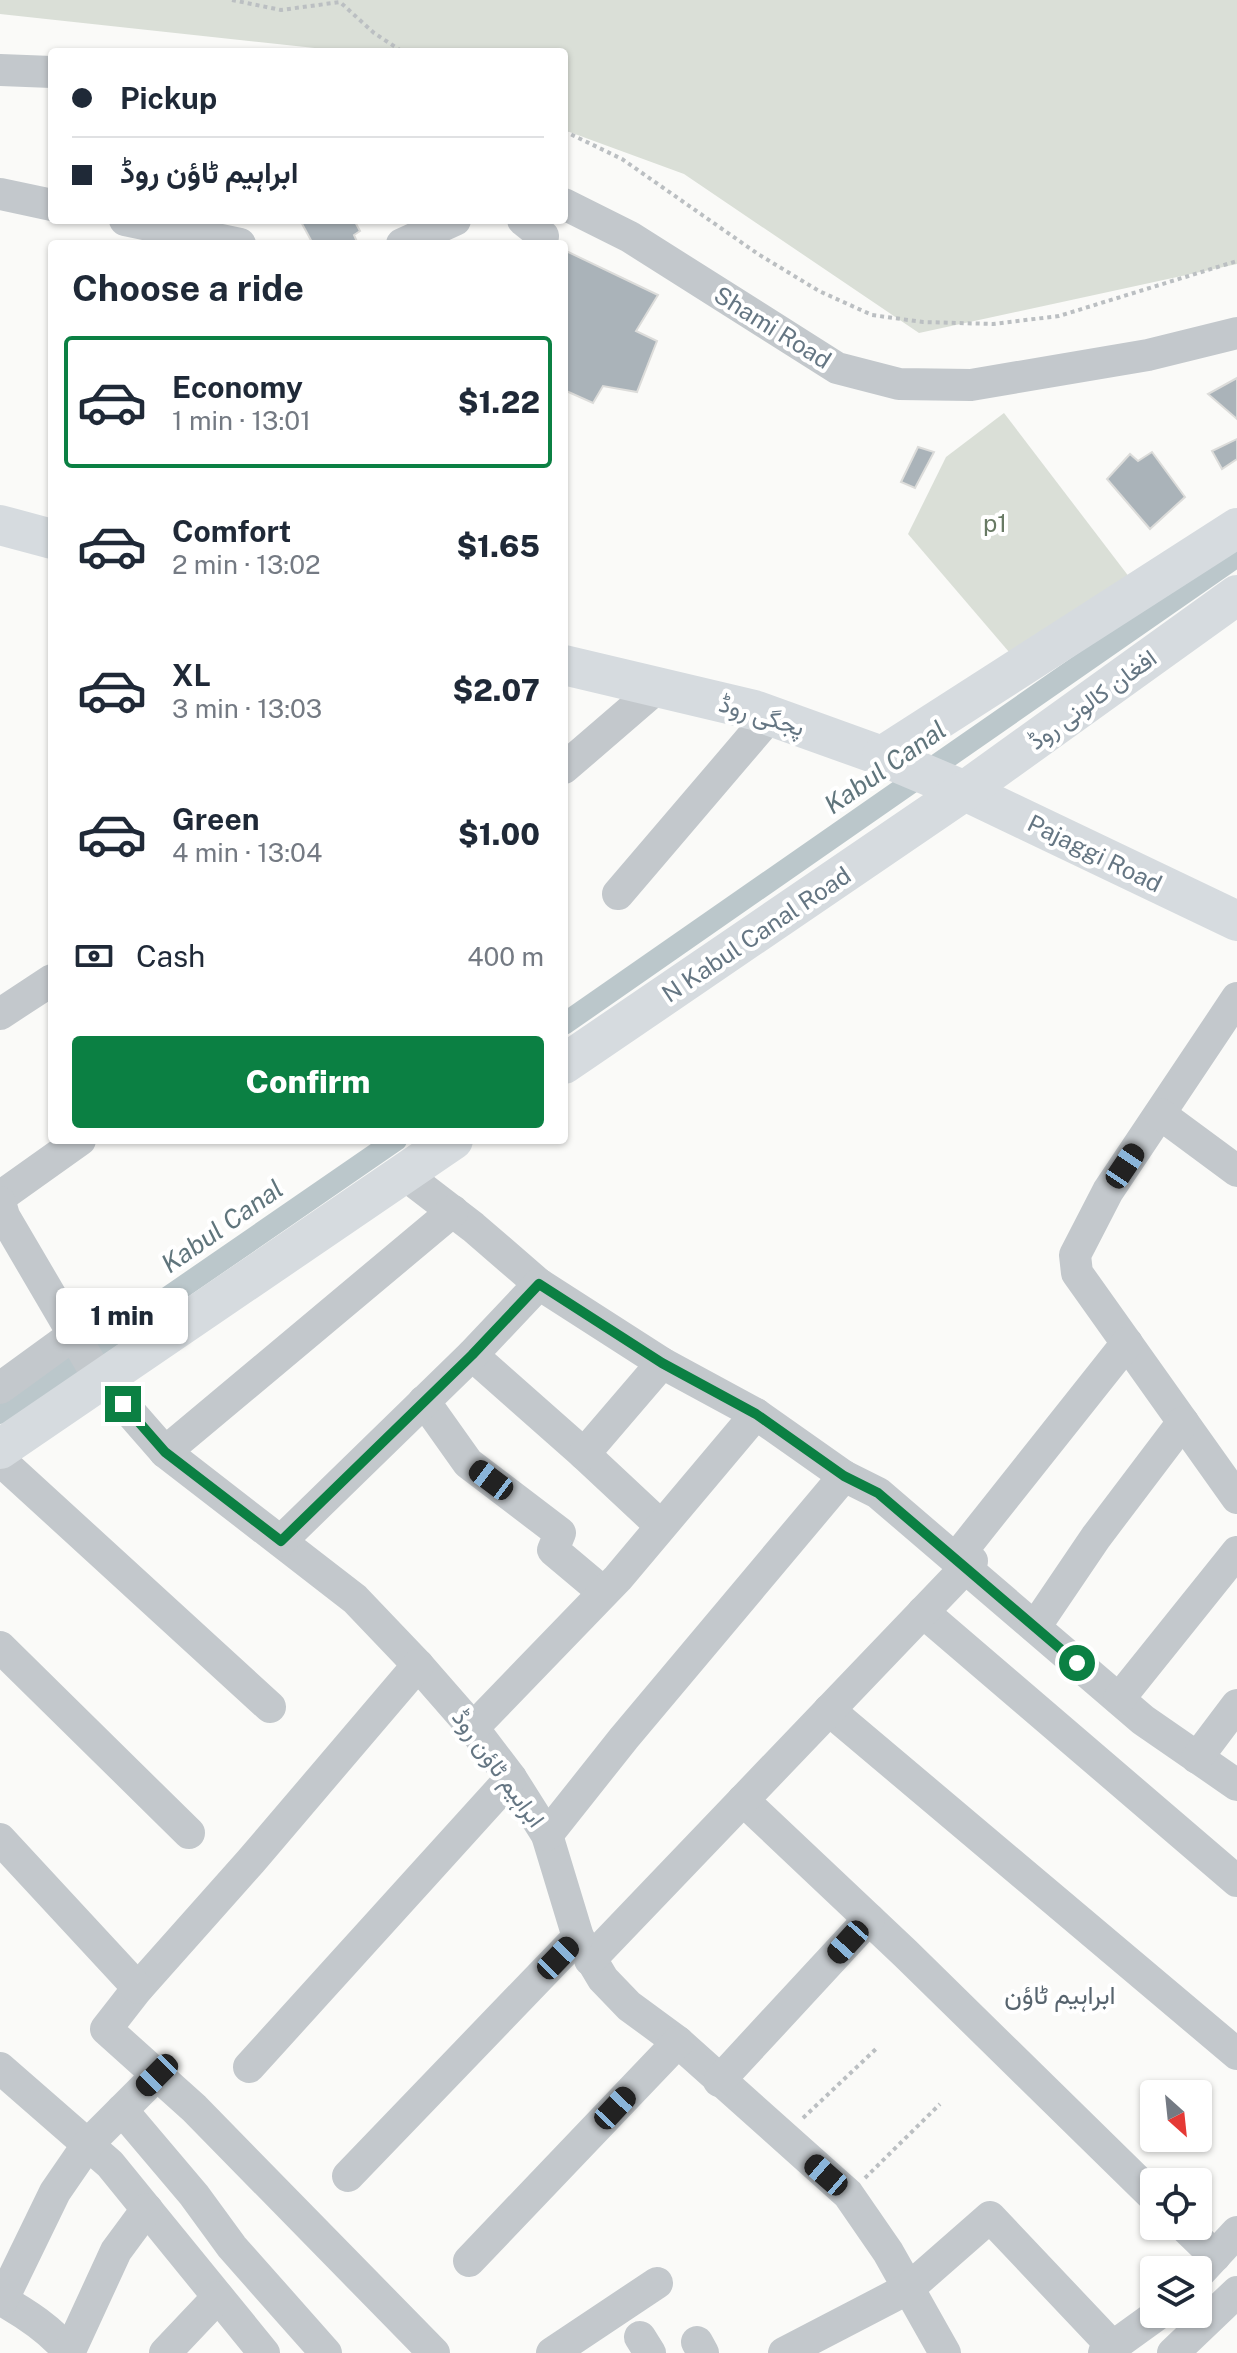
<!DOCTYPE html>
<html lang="en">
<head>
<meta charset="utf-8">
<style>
	body { margin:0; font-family:"Public Sans",Vazirmatn,sans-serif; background:#f2f2f3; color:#1f2937; height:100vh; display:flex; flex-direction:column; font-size:30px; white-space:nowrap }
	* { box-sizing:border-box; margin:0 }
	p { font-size:26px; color:#747a83 }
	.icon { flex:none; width:44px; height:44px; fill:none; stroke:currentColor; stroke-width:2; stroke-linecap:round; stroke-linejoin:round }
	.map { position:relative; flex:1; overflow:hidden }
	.sheet { position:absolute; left:48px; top:240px; width:520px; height:904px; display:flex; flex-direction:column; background:#fff; border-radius:8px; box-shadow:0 2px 6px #0004 }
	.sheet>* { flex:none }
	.guide { position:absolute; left:48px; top:48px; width:520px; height:176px; border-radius:8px; box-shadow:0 2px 6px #0004; display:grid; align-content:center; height:176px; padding:0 24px; background:#fff }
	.needle { width:52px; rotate:153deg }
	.controls { position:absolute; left:1140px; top:2080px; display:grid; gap:16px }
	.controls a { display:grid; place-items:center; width:72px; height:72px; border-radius:8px; background:#fff; box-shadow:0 2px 6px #0004; font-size:40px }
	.end { position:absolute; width:36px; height:36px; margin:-18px; border:10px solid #0b8043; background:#fff; box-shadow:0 0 0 4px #fff }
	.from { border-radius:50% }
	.bubble { position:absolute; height:56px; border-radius:8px; background:#fff; box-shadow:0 2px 6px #0004; font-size:26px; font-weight:800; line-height:56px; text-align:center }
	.car { position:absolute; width:24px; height:48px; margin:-24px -12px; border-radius:10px; box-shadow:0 0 6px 2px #0007; background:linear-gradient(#222 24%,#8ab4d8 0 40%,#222 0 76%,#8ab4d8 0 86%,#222 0) }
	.guide b { display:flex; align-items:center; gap:28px; height:76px; font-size:30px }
	.guide b+b { border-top:2px solid #e0e1e3 }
	.guide i { width:20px; height:20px; background:#1f2937 }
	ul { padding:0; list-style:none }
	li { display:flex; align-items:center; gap:24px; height:132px; margin:0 16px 12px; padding:0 8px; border:4px solid transparent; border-radius:8px }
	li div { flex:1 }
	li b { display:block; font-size:30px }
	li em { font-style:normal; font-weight:800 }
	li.selected { border-color:#0b8043 }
	li>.icon { width:72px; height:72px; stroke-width:1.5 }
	h2 { padding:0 24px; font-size:36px; line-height:96px }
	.pay { display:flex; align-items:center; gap:20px; height:88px; padding:0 24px; font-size:30px }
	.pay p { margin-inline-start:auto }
	.primary-button { display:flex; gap:16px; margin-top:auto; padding:16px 24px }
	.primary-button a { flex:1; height:92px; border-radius:8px; background:#0b8043; color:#fff; font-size:32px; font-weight:800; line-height:92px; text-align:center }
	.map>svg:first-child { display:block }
</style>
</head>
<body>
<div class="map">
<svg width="1237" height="2353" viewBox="0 0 1237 2353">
	<rect width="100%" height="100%" fill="#fafaf8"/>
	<!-- green -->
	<g fill="#dadfd7">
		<path d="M0 0H1237V264L919 333 684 174 564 130V52H352L0 14Z"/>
		<path d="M1004 413 1133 582 1015 659 908 534 946 457Z"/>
	</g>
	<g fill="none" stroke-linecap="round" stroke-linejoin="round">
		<!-- canal -->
		<g stroke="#bbc7cb" stroke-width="22">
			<path d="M564 1024 1237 556"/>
			<path d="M0 1413 396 1140"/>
		</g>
	</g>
	<!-- building -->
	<g fill="#aab3b9" stroke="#dcdcda" stroke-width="2">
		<path d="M300 220H354L360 231 354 235 358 244H313Z"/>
		<path d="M564 250 658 295 636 331 657 341 637 392 603 386 593 403 564 390Z"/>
		<path d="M1237 378V419L1208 394Z"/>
		<path d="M1237 439V459L1222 469 1212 451Z"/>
		<path d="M918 447 934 452 915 488 901 482Z"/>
		<path d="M1152 452 1185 497 1150 529 1107 479 1130 454 1138 461Z"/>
	</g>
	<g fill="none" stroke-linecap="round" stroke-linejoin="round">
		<!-- path -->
		<g stroke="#bbbfc2" stroke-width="4" stroke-dasharray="4 4" stroke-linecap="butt">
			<path d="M232 0 281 10 340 2 374 33 403 52"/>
			<path d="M564 131 622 159 758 254 819 291 872 315 923 322 993 324 1059 316 1237 261"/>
			<path d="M803 2118 877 2048"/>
			<path d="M865 2178 940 2104"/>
		</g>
		<!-- minor -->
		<g stroke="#c3c8cc" stroke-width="32">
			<path d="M0 70 52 72"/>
			<path d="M0 194 52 205"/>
			<path d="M564 204 630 237 837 368 899 384 971 385 1148 355 1237 333"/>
			<path d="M125 220 240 244"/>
			<path d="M523 220 543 236"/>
			<path d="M402 244 455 220"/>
			<path d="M564 768 658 687"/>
			<path d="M618 894 770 716"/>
			<path d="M1237 998 1108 1191 1075 1255 1077 1273 1237 1498"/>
			<path d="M0 1014 52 980"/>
			<path d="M1160 1114 1237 1171"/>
			<path d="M404 1174 473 1227 539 1284 662 1363 756 1414 844 1476 878 1493 1143 1720 1237 1785"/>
			<path d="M0 1197 80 1140"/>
			<path d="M0 1202 4 1216 96 1373 165 1452 355 1599 418 1665 473 1728 511 1778 547 1835 578 1937 603 1979 629 2006 678 2042 848 2194 888 2252 945 2353"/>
			<path d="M472 1355 584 1454 661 1526"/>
			<path d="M0 1388 73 1335"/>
			<path d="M424 1401 468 1463 560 1533 553 1550 603 1592"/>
			<path d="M165 1452 453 1211"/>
			<path d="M584 1454 662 1363"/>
			<path d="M0 1460 270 1707"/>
			<path d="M281 1541 472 1355 539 1284"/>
			<path d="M923 1612 1237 1881"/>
			<path d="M1035 1627 1096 1537 1183 1422"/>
			<path d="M0 1647 189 1833"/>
			<path d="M418 1665 251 1861 138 1988 106 2029 194 2108 434 2353"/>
			<path d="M1119 1699 1237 1552"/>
			<path d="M829 1710 1237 2054"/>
			<path d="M473 1728 618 1578 756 1414"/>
			<path d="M1197 1758 1237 1705"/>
			<path d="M743 1800 905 1953 1154 2197"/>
			<path d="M547 1835 624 1738 844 1476"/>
			<path d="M0 1839 138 1988"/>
			<path d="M590 1960 972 1561 961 1552 1127 1343"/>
			<path d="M249 2067 511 1778"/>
			<path d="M0 2068 110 2164 264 2353"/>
			<path d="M719 2081 869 1919"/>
			<path d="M122 2110 194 2195 232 2247 326 2353"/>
			<path d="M348 2176 578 1937"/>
			<path d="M1184 2226 1215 2256"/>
			<path d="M469 2261 678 2042"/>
			<path d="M1198 2274 1237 2232"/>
			<path d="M0 2299C25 2313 52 2330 69 2353"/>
			<path d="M2 2301 55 2192 88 2144 157 2075"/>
			<path d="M640 2337 650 2353"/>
			<path d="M697 2342 703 2353"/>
			<path d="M69 2353 116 2251 147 2209"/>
			<path d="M165 2353 218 2297"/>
			<path d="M552 2353 657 2283"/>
			<path d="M784 2353 909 2288 990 2217 1113 2347"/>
			<path d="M1104 2353 1158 2314"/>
			<path d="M1173 2353 1237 2292"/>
		</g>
		<!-- major -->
		<g stroke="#d6dbdf" stroke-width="40">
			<path d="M0 525 52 539"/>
			<path d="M564 665 754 710 882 756 965 791 1237 921"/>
			<path d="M882 756 1237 528"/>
			<path d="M564 1064 963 792 1237 595"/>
			<path d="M0 1449 453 1140"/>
		</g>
	</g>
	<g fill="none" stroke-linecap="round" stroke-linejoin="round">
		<!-- route -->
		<path stroke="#0b8043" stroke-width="10" d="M123 1404 165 1452 281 1541 472 1355 539 1284 662 1363 756 1414 844 1476 878 1493 1077 1663"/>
	</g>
	<g text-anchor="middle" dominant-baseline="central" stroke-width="8" stroke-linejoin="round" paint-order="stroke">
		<!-- street labels -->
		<g font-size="24" fill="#657683" stroke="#fff">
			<text transform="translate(773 327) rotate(32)">Shami Road</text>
			<text transform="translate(1092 699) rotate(-36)">افغان کالونی روڈ</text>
			<text transform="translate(762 715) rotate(17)">پجگی روڈ</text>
			<text transform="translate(1095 853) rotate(26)">Pajaggi Road</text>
			<text transform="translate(756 934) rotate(-34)">N Kabul Canal Road</text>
			<text transform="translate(499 1768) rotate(54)">ابراہیم ٹاؤن روڈ</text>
		</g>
		<!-- park labels -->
		<g font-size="24" fill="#687a64" stroke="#fff">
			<text x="995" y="523">p1</text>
		</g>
		<!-- water labels -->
		<g font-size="26" font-style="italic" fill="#60757c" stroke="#fff">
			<text transform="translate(885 767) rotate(-35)">Kabul Canal</text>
			<text transform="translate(222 1226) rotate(-35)">Kabul Canal</text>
		</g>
		<!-- neighbourhood labels -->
		<g font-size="26" fill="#57646e" stroke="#fff">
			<text x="1060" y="1994">ابراہیم ٹاؤن</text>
		</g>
	</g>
</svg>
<div class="controls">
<a><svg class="needle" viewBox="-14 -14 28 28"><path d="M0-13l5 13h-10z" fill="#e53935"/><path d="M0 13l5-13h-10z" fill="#747a83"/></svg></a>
<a><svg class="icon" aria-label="locate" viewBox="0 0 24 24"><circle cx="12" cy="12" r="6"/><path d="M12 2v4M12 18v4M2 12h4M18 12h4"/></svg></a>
<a><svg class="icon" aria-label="layers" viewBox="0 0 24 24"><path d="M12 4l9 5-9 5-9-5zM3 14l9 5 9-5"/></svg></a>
</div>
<i class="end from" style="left:1077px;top:1663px"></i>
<i class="end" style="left:123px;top:1404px"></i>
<div class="bubble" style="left:56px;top:1288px;width:132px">1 min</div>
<i class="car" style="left:1125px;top:1166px;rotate:34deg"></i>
<i class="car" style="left:491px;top:1480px;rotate:307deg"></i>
<i class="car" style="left:848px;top:1942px;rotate:222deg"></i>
<i class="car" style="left:558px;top:1958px;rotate:44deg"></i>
<i class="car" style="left:157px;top:2075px;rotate:225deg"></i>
<i class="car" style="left:615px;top:2108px;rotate:43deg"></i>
<i class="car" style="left:826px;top:2175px;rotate:311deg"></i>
<div class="guide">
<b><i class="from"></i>Pickup</b>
<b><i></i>ابراہیم ٹاؤن روڈ</b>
</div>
<section class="sheet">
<h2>Choose a ride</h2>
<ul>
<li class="selected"><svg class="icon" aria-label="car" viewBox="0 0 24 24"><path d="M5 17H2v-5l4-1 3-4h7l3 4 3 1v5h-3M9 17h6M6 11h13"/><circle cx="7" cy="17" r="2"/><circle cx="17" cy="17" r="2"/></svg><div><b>Economy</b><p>1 min · 13:01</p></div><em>$1.22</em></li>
<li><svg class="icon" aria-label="car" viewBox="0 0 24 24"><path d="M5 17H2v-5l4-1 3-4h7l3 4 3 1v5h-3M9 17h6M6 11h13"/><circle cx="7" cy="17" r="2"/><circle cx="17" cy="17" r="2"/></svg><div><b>Comfort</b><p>2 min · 13:02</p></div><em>$1.65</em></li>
<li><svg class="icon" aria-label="car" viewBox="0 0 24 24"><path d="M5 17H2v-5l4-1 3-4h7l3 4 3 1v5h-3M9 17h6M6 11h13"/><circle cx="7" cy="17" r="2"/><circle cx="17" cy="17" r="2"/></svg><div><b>XL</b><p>3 min · 13:03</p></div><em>$2.07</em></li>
<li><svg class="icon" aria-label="car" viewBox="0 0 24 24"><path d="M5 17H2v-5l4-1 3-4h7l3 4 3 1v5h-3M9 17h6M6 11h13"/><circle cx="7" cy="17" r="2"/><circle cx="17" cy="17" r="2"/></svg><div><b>Green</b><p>4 min · 13:04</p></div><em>$1.00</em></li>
</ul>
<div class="pay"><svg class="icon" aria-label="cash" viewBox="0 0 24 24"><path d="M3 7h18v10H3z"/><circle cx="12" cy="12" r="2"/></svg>Cash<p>400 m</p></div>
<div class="primary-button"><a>Confirm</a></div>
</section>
</div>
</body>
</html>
